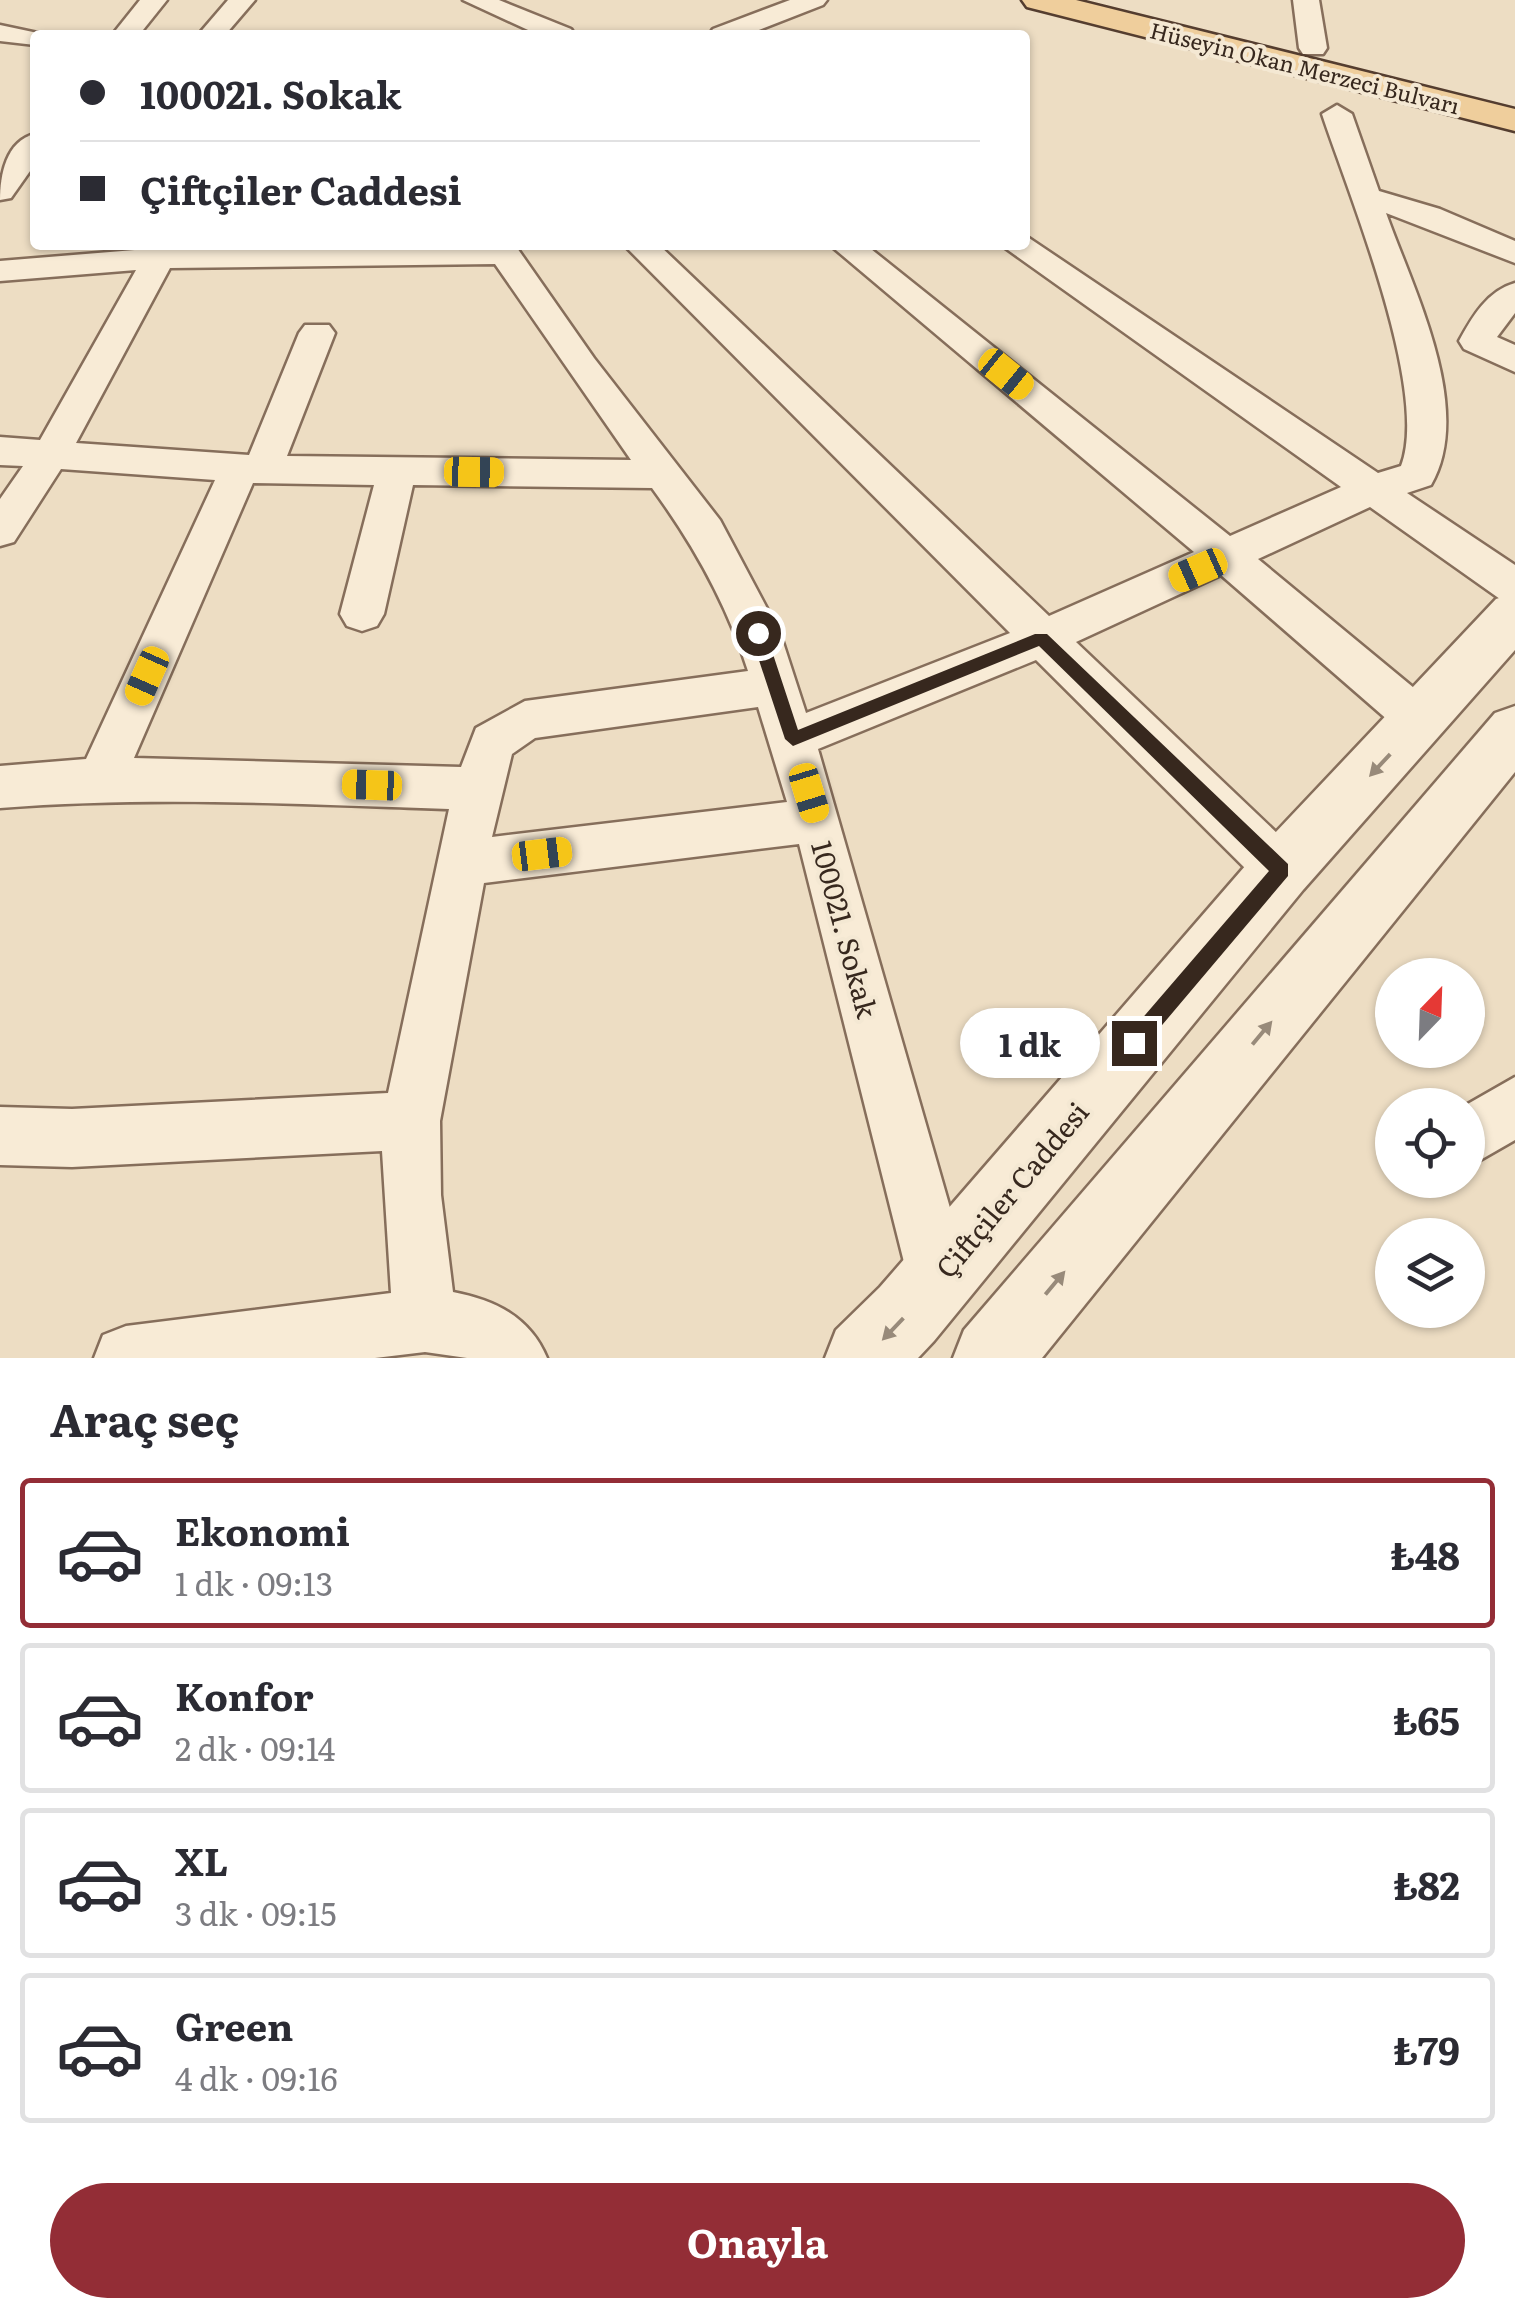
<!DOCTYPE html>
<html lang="tr">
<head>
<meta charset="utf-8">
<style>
	body { margin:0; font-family:Literata,serif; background:#f7f7f7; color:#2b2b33; height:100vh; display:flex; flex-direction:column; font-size:38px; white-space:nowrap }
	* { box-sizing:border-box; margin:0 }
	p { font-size:32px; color:#7c7c81 }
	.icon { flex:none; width:55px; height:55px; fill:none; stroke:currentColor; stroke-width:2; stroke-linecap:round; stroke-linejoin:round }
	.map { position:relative; height:1358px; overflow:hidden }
	.panel { display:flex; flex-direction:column; background:#fff; flex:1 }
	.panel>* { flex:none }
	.banner { position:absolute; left:30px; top:30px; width:1000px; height:220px; border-radius:10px; box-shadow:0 2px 8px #0004; display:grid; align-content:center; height:220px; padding:0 50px; background:#fff }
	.needle { width:65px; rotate:23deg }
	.tools { position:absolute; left:1375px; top:958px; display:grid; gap:20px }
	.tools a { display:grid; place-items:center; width:110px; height:110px; border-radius:50%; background:#fff; box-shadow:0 2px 8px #0004; font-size:50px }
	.end { position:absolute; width:45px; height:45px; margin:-22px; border:12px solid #37281e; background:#fff; box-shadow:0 0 0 5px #fff }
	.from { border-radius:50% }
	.bubble { position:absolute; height:70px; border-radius:35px; background:#fff; box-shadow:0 2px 8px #0004; font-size:32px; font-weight:700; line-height:70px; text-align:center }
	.car { position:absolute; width:30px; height:60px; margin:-30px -15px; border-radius:12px; box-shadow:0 0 8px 2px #0007; background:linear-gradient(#f5c518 24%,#345 0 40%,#f5c518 0 76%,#345 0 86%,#f5c518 0) }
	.banner b { display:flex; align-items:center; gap:35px; height:95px; font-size:38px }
	.banner b+b { border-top:2px solid #e1e1e2 }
	.banner i { width:25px; height:25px; background:#2b2b33 }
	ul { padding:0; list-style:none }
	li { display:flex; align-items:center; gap:30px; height:150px; margin:0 20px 15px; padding:0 30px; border:5px solid #e1e1e2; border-radius:10px }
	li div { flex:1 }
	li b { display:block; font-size:38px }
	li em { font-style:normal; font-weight:700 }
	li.on { border-color:#932d36 }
	li>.icon { width:90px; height:90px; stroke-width:1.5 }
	h2 { padding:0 50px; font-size:45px; line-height:120px }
	.cta { display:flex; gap:20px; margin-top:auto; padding:20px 50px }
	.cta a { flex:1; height:115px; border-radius:60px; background:#932d36; color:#fff; font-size:40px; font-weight:700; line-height:115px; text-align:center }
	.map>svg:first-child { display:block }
</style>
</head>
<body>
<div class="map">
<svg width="1515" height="1358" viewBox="0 0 1515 1358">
	<rect width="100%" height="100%" fill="#edddc3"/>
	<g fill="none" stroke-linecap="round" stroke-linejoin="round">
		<defs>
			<g id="minor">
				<path d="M140 0H167L139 35H112Z"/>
				<path d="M228 0H255L225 35H198Z"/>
				<path d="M463 0H499L571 29 575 35H539Z"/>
				<path d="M790 0H827L823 5 746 35H709L713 29Z"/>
				<path d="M1293 0H1319L1327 48 1323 54H1303L1299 48Z"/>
				<path d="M0 25 47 35H35V45L0 41Z"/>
				<path d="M1337 105 1352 114 1379 191 1440 209 1515 241V263L1386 213C1413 289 1475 409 1431 485L1407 493 1515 565V603L1500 599 1370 507 1258 559 1437 707 1444 721 1437 735 1421 740 1405 735 1221 575 1076 642 1299 854 1306 870 1299 886 1281 893 1263 886 1036 660 818 749 969 1274 960 1296 938 1305 916 1296 907 1274 799 844 484 883 440 1121 441 1195 453 1292C495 1300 530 1317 547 1358H467L425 1352 375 1358H94L103 1335 126 1326 391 1293 382 1151 72 1167 0 1165V1107L72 1109 388 1093 449 809C299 804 150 796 0 808V766L86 759 215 480 61 469 14 542 0 546V499L23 466 0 465V437L40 440 136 270 0 281V261L159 248 515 245 594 358 720 520 780 633 806 713 1010 633 624 245H659L1049 616 1194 552 830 245H866L1230 536 1341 487 1001 245H1025V237L1029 238 1378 473 1401 466C1430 391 1349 195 1322 114ZM495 264 631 460 287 456 335 333 329 325H305L299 333 249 455 76 443 170 268ZM253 483 374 485 340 614 347 626 362 631 377 626 384 614 413 485 652 488C693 544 727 604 748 671L525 701 476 728 461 767 134 758ZM758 707 787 802 492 837 512 754 535 738Z"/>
				<path d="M35 134V164L11 198 0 200C0 175 6 141 35 134Z"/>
				<path d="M1515 283V313L1497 337 1515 345V372L1464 349 1459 341C1472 317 1487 291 1515 283Z"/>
				<path d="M1515 1077V1140L1468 1167 1466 1105Z"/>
			</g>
			<g id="tertiary">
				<path d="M1515 593V650L1303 890 934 1341 918 1358H825L836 1330 880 1287 1259 850 1496 599Z"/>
				<path d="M1515 706V772L1042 1358H953L964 1330 1495 713Z"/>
			</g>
			<path id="primary" d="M1022 0H1076L1515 109V131L1027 7Z"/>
		</defs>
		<!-- minor casing -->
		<use href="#minor" stroke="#866e5b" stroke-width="5"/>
		<!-- tertiary casing -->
		<use href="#tertiary" stroke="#866e5b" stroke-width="5"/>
		<!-- primary casing -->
		<use href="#primary" stroke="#543d2f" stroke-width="5"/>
		<!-- minor -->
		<use href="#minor" fill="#f8ebd6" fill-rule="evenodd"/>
		<!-- tertiary -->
		<use href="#tertiary" fill="#f8ebd6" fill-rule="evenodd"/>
		<!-- primary -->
		<use href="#primary" fill="#efce9c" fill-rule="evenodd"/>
	</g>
	<!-- one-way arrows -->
	<defs><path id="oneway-solid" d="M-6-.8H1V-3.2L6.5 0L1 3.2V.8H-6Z" transform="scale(2.5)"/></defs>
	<g fill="#988a7a">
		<use href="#oneway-solid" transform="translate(1380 765) rotate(133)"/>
		<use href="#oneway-solid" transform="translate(1262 1033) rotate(-50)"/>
		<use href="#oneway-solid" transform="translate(1055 1283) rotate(-50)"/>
		<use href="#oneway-solid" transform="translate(893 1329) rotate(134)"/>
	</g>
	<!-- route -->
	<path fill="#37281e" d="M758 626 766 633 798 730 1035 634H1047L1288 864V876L1141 1050H1127V1036L1269 871 1039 646 793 746 785 739 750 633Z"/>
	<g text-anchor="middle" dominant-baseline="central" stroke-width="8" stroke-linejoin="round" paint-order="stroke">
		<!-- far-street labels -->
		<g font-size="22" fill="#37281e" stroke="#f4e8d3">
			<text transform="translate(1305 67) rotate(14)">Hüseyin Okan Merzeci Bulvarı</text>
		</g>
		<!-- street labels -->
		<g font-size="28" fill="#37281e" stroke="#f4e8d3">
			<text transform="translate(846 929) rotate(75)">100021. Sokak</text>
			<text transform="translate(1011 1189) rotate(-50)">Çiftçiler Caddesi</text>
		</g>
	</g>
</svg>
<div class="tools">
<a><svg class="needle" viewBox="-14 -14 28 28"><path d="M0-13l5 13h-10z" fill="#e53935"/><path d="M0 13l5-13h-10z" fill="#7c7c81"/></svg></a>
<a><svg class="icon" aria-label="locate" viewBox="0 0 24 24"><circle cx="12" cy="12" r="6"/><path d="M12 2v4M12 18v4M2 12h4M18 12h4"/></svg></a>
<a><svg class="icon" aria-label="layers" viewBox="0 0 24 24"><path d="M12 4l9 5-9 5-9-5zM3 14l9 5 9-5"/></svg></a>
</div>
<i class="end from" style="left:758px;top:633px"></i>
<i class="end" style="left:1134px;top:1043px"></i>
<div class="bubble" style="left:960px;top:1008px;width:140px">1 dk</div>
<i class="car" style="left:1006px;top:374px;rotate:129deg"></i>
<i class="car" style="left:474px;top:472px;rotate:91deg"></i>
<i class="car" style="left:1198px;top:570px;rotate:246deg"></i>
<i class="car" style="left:147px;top:676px;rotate:204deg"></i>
<i class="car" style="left:372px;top:785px;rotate:272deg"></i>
<i class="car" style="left:809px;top:793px;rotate:163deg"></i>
<i class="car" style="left:542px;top:854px;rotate:83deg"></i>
<div class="banner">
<b><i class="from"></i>100021. Sokak</b>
<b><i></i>Çiftçiler Caddesi</b>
</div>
</div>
<section class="panel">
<h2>Araç seç</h2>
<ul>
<li class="on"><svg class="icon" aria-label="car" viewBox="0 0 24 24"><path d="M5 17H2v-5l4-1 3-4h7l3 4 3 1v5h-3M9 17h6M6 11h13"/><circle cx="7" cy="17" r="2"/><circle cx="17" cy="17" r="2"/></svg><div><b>Ekonomi</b><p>1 dk · 09:13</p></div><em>₺48</em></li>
<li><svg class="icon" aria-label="car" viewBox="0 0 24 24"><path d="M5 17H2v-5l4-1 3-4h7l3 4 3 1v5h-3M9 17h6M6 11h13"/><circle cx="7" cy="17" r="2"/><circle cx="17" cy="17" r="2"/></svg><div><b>Konfor</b><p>2 dk · 09:14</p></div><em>₺65</em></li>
<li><svg class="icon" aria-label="car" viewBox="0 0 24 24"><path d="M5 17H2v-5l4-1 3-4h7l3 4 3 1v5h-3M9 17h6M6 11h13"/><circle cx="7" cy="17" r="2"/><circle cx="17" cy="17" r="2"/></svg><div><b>XL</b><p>3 dk · 09:15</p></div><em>₺82</em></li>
<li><svg class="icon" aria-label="car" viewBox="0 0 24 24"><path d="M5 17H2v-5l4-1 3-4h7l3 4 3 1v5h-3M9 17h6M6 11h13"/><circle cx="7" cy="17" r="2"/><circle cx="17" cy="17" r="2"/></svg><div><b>Green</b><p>4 dk · 09:16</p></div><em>₺79</em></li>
</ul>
<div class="cta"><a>Onayla</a></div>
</section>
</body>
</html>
